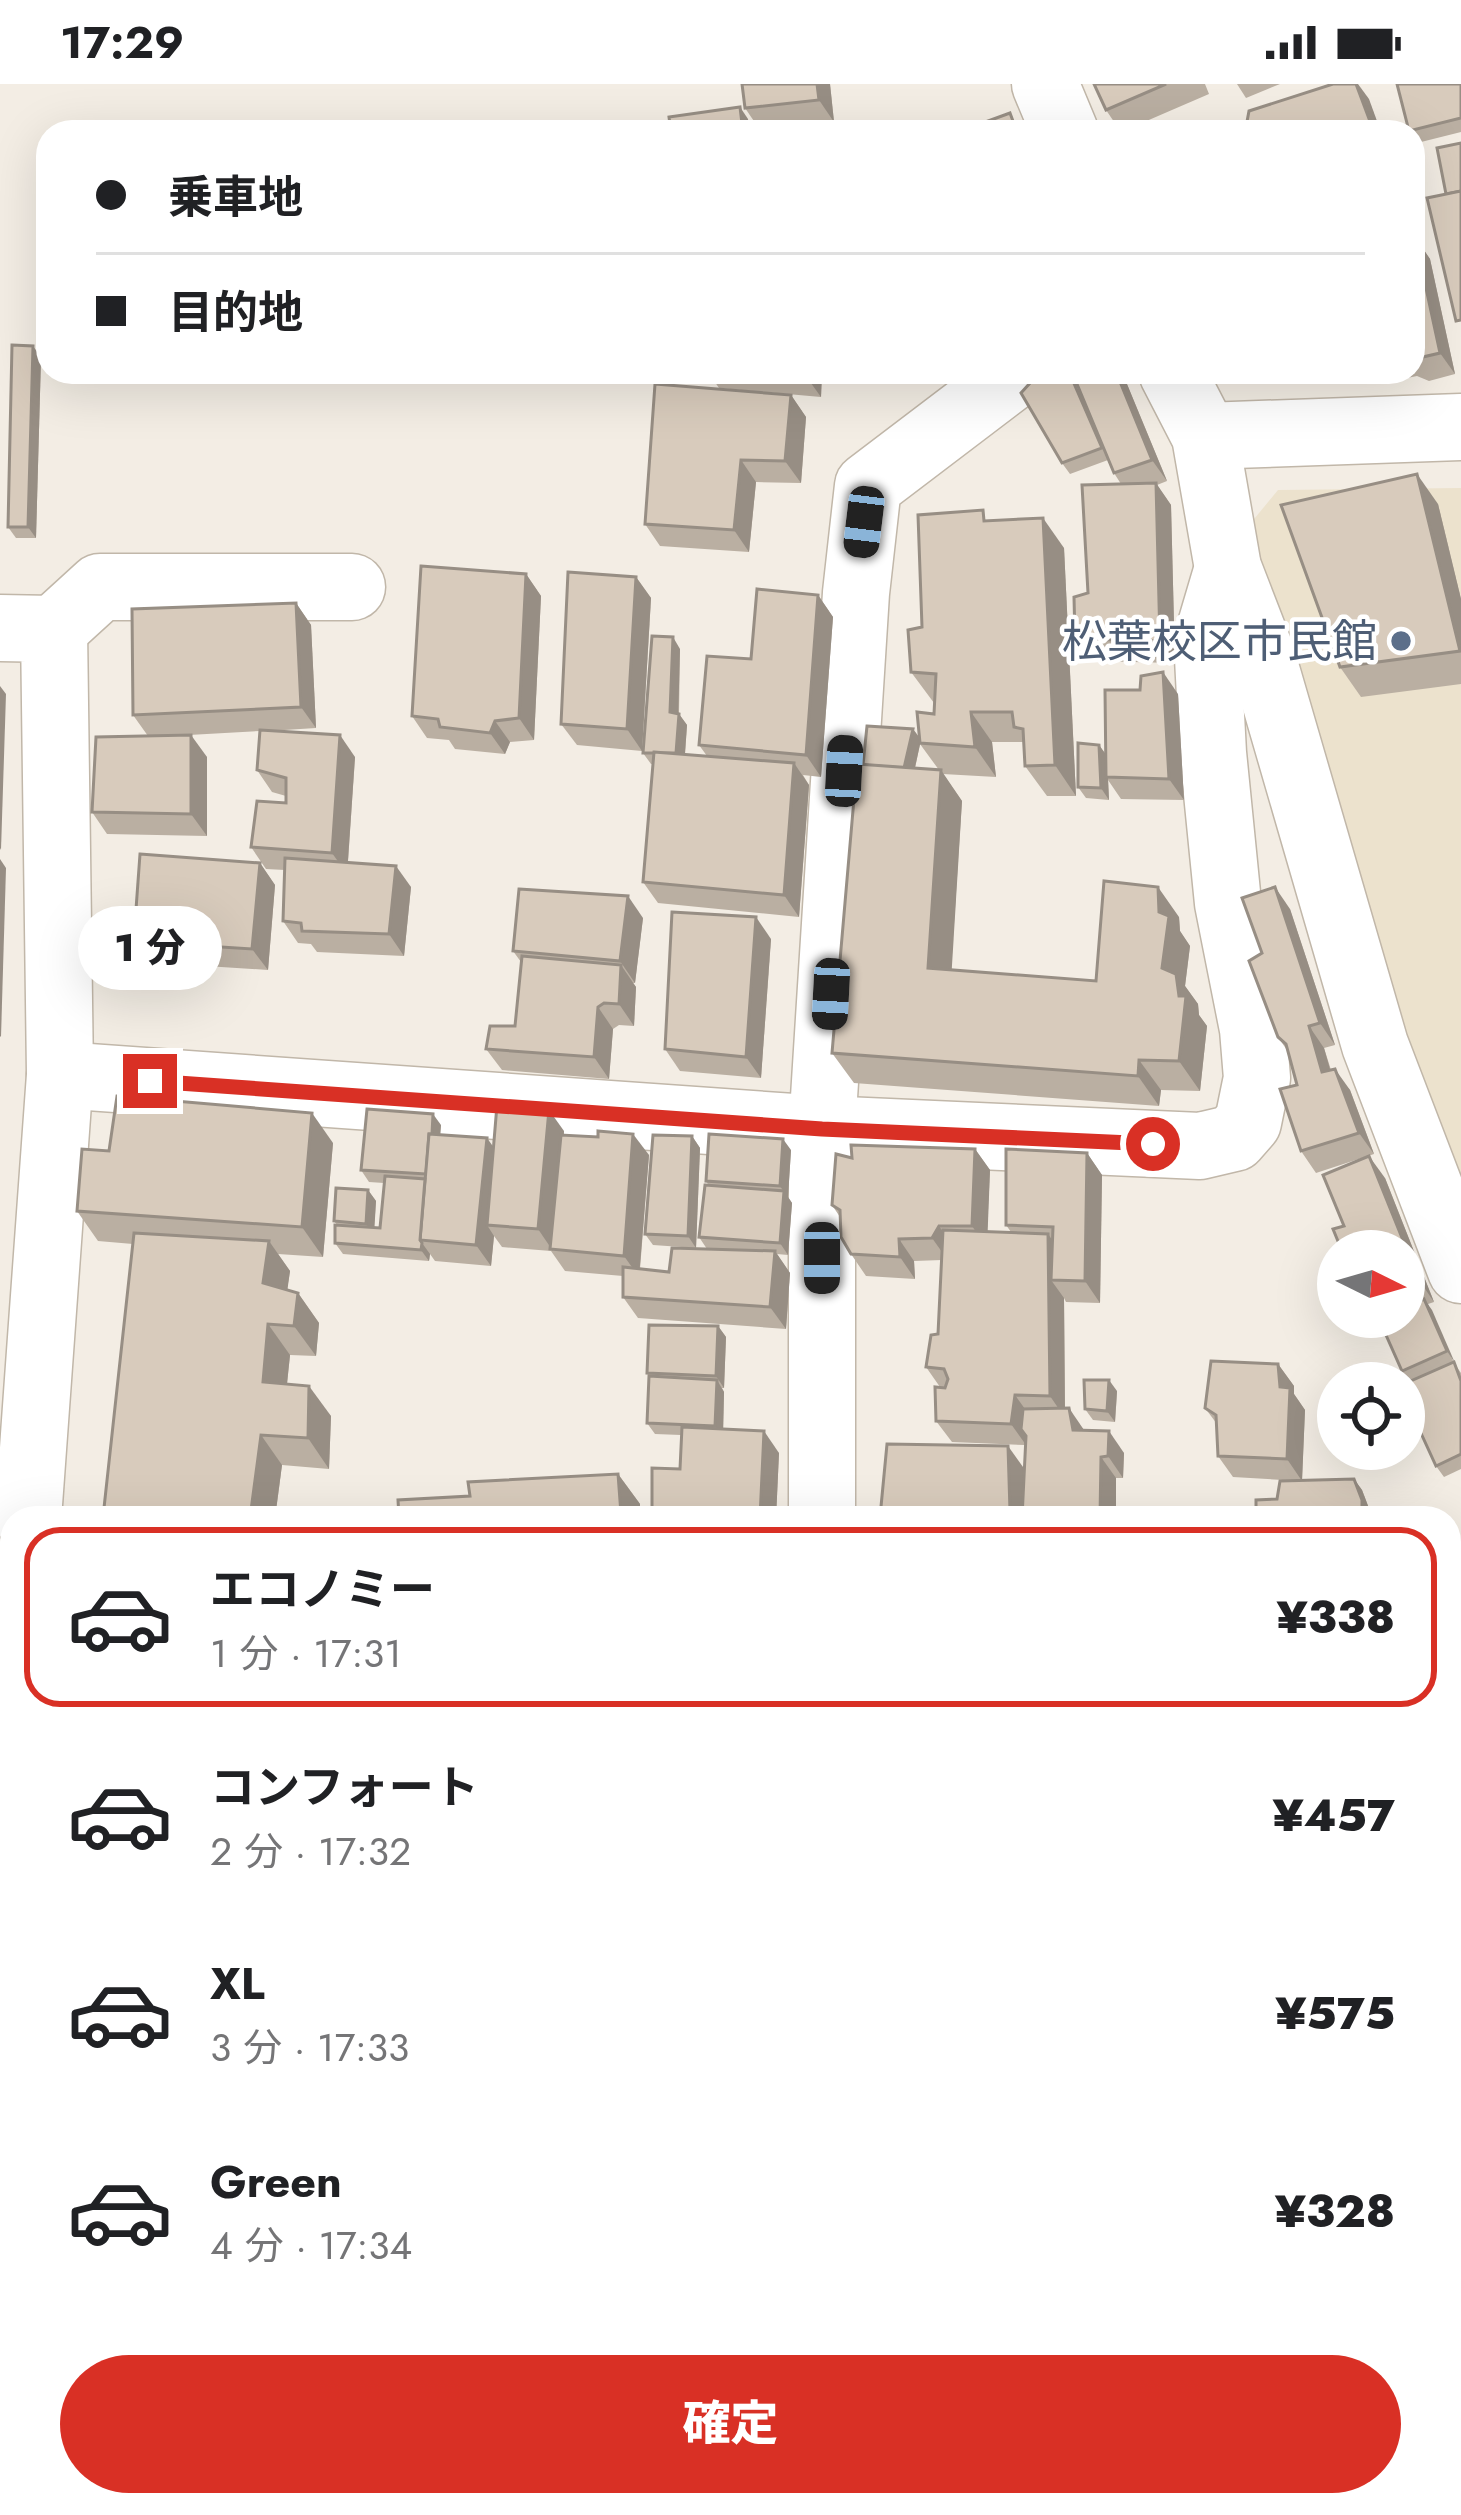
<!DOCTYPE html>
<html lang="ja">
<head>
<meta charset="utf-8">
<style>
	body { margin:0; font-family:Jost,"Noto Sans JP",sans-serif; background:#f2f2f2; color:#202124; height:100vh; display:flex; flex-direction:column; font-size:45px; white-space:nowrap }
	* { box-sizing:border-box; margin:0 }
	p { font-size:39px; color:#757577 }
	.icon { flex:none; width:66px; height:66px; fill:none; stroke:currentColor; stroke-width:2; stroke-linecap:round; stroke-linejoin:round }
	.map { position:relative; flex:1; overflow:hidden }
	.sheet { position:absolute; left:0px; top:1422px; width:1461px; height:1011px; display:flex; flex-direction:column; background:#fff; border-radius:36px 36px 0 0; box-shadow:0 12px 48px #0002 }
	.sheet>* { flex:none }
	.guide { position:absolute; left:36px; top:36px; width:1389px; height:264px; border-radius:36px; box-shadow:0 12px 48px #0002; display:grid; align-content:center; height:264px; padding:0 60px; background:#fff }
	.needle { width:78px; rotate:95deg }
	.fabs { position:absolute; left:1317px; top:1146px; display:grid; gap:24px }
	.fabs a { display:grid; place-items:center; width:108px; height:108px; border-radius:50%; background:#fff; box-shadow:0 12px 48px #0002; font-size:60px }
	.end { position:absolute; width:54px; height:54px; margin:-27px; border:15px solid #d93025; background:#fff; box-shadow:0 0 0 6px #fff }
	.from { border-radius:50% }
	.bubble { position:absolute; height:84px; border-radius:42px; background:#fff; box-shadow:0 12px 48px #0002; font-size:39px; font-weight:800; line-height:84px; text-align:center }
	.car { position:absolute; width:36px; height:72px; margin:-36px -18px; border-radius:15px; box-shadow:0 0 9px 3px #0007; background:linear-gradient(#222 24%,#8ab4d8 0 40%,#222 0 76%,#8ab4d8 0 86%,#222 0) }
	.guide b { display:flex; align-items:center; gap:42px; height:114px; font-size:45px }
	.guide b+b { border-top:3px solid #e0e0e0 }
	.guide i { width:30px; height:30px; background:#202124 }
	ul { padding:21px 0 0; list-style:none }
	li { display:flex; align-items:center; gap:36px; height:180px; margin:0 24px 18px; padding:0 36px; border:6px solid transparent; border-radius:36px }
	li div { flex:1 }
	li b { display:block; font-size:45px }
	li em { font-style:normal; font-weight:800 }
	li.on { border-color:#d93025 }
	li>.icon { width:108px; height:108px; stroke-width:1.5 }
	.cta { display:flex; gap:24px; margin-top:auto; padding:24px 60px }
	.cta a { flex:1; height:138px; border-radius:72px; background:#d93025; color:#fff; font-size:48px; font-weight:800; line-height:138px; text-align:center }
	.status { display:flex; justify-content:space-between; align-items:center; height:84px; padding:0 60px; background:#fff; direction:ltr }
	.status svg { height:33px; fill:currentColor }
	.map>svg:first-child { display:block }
</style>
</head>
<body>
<div class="status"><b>17:29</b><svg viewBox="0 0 49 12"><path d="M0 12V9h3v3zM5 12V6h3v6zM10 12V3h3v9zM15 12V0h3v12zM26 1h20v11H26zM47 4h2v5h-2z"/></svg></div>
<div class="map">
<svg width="1461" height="2431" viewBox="0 0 1461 2431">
	<rect width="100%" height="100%" fill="#f3ede4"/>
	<!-- education -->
	<path fill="#ece2cd" d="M1461 404V1093L1394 925 1245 446 1278 406Z"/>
	<!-- parking -->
	<path fill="#e3e0dc" d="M1149 2421H1240L1238 2431H1148Z"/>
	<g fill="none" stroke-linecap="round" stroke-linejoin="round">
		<defs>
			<g id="minor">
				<path d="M1045 0 1065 48"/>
				<path d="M1172 288 1205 352 1228 484 1262 572 1375 961 1461 1186"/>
				<path d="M1205 352 1461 343"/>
				<path d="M0 544 54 545 60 991 28 1434"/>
				<path d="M54 545 100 503H352"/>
				<path d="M60 991 822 1045 1200 1062 1234 1054 1248 1038 1257 994 1253 945 1228 819 1213 669 1207 555 1228 484"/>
				<path d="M822 1434V1045L856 509 868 402 1018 288"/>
				<path d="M0 1815 12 1666"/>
				<path d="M822 2431V2421"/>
			</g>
			<path id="major" d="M39 2421 119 2431"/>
		</defs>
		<!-- minor casing -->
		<use href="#minor" stroke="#c1b7a9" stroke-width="69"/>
		<!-- major casing -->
		<use href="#major" stroke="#e8b65c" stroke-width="69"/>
		<!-- minor -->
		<use href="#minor" stroke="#fff" stroke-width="66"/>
		<!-- major -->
		<use href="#major" stroke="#ffd990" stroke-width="66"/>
	</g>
	<!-- wall -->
	<g fill="#baafa2" fill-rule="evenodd">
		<path d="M830 0 834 38 760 46 745 24Z"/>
		<path d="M1094 0H1205L1209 10 1121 48 1106 26Z"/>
		<path d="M1237 0H1280L1246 14Z"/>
		<path d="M1461 0V48L1417 59 1413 53V48H1410Z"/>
		<path d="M1415 153 1430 175 1455 290 1429 297 1417 292 1392 297 1384 291 1369 295 1364 288H1413V154Z"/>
		<path d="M33 262 41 274 36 454H16L8 443Z"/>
		<path d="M708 288H822L821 313 719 304Z"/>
		<path d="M1122 288 1167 397 1157 401 1171 421 1175 579 1090 577 1075 555 1121 400 1114 389 1108 376 1070 390 1062 379Z"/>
		<path d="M791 311 806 333 801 399 756 398 749 468 660 462 645 440Z"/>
		<path d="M1438 420 1461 515V600L1361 613 1340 583Z"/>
		<path d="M991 437 1064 464 1076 712H1047L1025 682 1024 658H992L996 693 943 690 962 717 951 886 1096 897 1179 833 1180 847 1190 862 1185 902 1198 920 1199 931 1207 942 1200 1007 1161 1006 1159 1022 854 999 832 969 863 681 913 645 919 653 934 630V619L911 588 922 543ZM920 660 939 686 915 684Z"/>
		<path d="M526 490 541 512 534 656 510 658 505 670 455 665 449 656 427 654 412 632Z"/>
		<path d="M636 493 651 514 642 667 577 661 561 640Z"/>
		<path d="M818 511 833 533 821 693 803 691 809 701 799 833 658 819 643 798 653 680H651L643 669 680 565 679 630 687 641 685 670 707 672 699 661 751 575Z"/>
		<path d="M296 519 311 541 316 644 269 647 355 673 348 778 411 803 404 872 317 868 311 860 298 859 283 837 285 786 266 785 251 763 286 719V712L272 708 257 686 260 647 171 652 207 673V752L107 750 92 728 148 652 133 631Z"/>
		<path d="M1178 610 1184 716 1121 715 1108 696 1109 716 1086 714 1078 703 1099 661 1106 671Z"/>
		<path d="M260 779 275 801 268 886 190 881 186 878 149 875 134 853Z"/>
		<path d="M1290 825 1335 961 1324 964 1331 986 1350 1006 1374 1070 1316 1089 1301 1067 1297 1001 1289 969 1278 953 1262 869Z"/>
		<path d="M643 834 635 899H633L636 903 634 942 619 941 613 945 609 995 502 986 486 965 515 942 521 878 513 867Z"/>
		<path d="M771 855 761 994 680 987 665 965Z"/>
		<path d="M441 1041 440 1051 494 1064 564 1047V1051L649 1071 640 1185 669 1188 707 1165 699 1153 709 1102 706 1097 791 1066 788 1113 792 1119 788 1171 777 1170 790 1189 786 1245 638 1234 623 1213V1192L565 1187 551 1167 502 1163 494 1152 491 1182 435 1177 430 1170 429 1177 343 1170 335 1159 337 1141 334 1137 368 1106 376 1117 374 1144H380L384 1099 369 1098 361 1086Z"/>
		<path d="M692 1052 700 1064 696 1164 653 1161 645 1150Z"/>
		<path d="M333 1059 323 1173 278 1170 290 1187 287 1206 298 1209 319 1239 316 1272 290 1271 287 1300 331 1332 329 1385 282 1381 275 1434H104L133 1160 98 1157 77 1127 109 1067Z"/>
		<path d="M975 1065 990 1086 987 1148H1011L1006 1141 1087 1069 1102 1091 1100 1219 1066 1218 1064 1214 1065 1324 1084 1346 1124 1369 1123 1394H1116V1434L880 1433 1023 1383 1024 1402 1025 1361 952 1358 936 1337 940 1303 926 1283 938 1250 942 1176 914 1177 915 1195 866 1192 851 1170 840 1133 832 1121 852 1074Z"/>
		<path d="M1385 1094 1434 1218 1428 1220 1454 1279 1461 1289V1385L1444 1393 1436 1382 1409 1297 1402 1287 1381 1240 1376 1242 1370 1233H1404V1167L1344 1142Z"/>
		<path d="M718 1242 726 1253 724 1304H722L724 1308 723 1345 779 1369 776 1434H652L680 1385 681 1351 655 1350 647 1339 649 1292 647 1289Z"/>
		<path d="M1278 1280 1294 1302V1310L1305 1326 1302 1396 1354 1395 1362 1406 1370 1427V1434H1256L1300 1397 1233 1393 1218 1372 1217 1340 1205 1324Z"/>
		<path d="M1117 1307 1115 1338 1093 1336 1085 1325Z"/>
		<path d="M618 1390 640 1420V1434H399L470 1412Z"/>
		<path d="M1449 1755 1461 1785V2241H1458L1449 2228Z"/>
		<path d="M12 1955V2314L0 2313V2058Z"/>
		<path d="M863 2421H927L926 2431 868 2427Z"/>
		<path d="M955 2421H993L992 2424Z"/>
		<path d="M996 2421H1048L1047 2431H1003Z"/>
		<path d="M1353 2421H1449L1461 2431H1360Z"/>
	</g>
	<!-- shaded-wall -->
	<g fill="#978e84">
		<path d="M817 0H830L834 38 819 16Z"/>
		<path d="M1356 0H1358L1369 15 1381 48H1374Z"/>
		<path d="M740 23 748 35 750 48H743Z"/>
		<path d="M1415 153 1430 175 1455 290 1440 269Z"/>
		<path d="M33 262 41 274 36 454 28 443Z"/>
		<path d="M803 288H822L821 313Z"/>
		<path d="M1116 288H1122L1167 397 1152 376Z"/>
		<path d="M791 311 806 333 801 399 785 377Z"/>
		<path d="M741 376 756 398 749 468 734 446Z"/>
		<path d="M1417 390 1438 420 1461 515V568Z"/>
		<path d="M1156 399 1171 421 1175 579 1160 557Z"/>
		<path d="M1043 434 1064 464 1076 712 1055 681Z"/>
		<path d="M526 490 541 512 534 656 519 634Z"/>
		<path d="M636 493 651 514 642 667 627 645Z"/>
		<path d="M818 511 833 533 821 693 806 671Z"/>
		<path d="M296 519 311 541 316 644 301 623Z"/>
		<path d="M673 553 680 565 678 639 670 628Z"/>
		<path d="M1163 588 1178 610 1184 716 1169 695Z"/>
		<path d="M0 602 6 610 1 766 0 764Z"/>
		<path d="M971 628 992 658 996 693 975 663Z"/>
		<path d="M679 630 687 641 684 683 676 672Z"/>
		<path d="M495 637 510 658 505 670 490 649Z"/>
		<path d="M913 645 921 656 910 706 902 694Z"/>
		<path d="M191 651 207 673V752L191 730Z"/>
		<path d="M340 651 355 673 347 790 332 769Z"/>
		<path d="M1099 661 1107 672 1109 716 1101 704Z"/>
		<path d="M794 679 809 701 799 833 784 811Z"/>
		<path d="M941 686 962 717 950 914 928 884Z"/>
		<path d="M0 775 6 784 1 953 0 952Z"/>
		<path d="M260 779 275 801 268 886 252 865Z"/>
		<path d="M396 782 411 803 404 872 389 850Z"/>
		<path d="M1158 803 1179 833 1180 847 1190 862 1185 902 1198 920 1199 931 1207 942 1200 1007 1179 977 1162 884Z"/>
		<path d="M1275 803 1290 825 1335 961 1320 939Z"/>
		<path d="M628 812 643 834 635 899 620 877Z"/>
		<path d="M756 833 771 855 761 994 746 973Z"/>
		<path d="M621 881 636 903 634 942 619 920Z"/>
		<path d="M598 923 613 945 609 995 594 973Z"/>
		<path d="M1309 942 1324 964 1337 1010 1322 988Z"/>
		<path d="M1139 976 1161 1006 1159 1022 1138 992Z"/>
		<path d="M1335 985 1350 1006 1374 1070 1359 1049Z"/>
		<path d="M549 1026 564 1047 553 1167 538 1145Z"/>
		<path d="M312 1029 333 1059 323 1173 302 1143Z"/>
		<path d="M433 1030 441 1041 436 1102 428 1090Z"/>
		<path d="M633 1050 649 1071 639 1193 624 1172Z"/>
		<path d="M692 1052 700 1064 696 1164 688 1152Z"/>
		<path d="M487 1054 502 1075 487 1141 494 1152 491 1182 476 1161Z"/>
		<path d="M783 1055 791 1066 788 1113 792 1119 788 1171 780 1159 784 1108 780 1102Z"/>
		<path d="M975 1065 990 1086 987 1164 972 1142Z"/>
		<path d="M1087 1069 1102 1091 1100 1219 1085 1197Z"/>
		<path d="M1369 1072 1385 1094 1434 1218 1419 1196Z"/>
		<path d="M368 1106 376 1117 374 1151 366 1140Z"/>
		<path d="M939 1142 954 1164 947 1175 932 1154Z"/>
		<path d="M1048 1150 1063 1171 1051 1196 1064 1214 1065 1334 1050 1312Z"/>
		<path d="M899 1155 914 1177 915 1195 900 1173Z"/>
		<path d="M269 1157 290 1187 284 1230 263 1199Z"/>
		<path d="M422 1159 430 1170 429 1177 421 1166Z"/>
		<path d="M775 1167 790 1189 786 1245 770 1223Z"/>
		<path d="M298 1209 319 1239 316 1272 294 1242Z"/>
		<path d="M1424 1215 1432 1226 1455 1279 1447 1267Z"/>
		<path d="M268 1240 290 1271 284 1328 263 1298Z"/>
		<path d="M718 1242 726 1253 724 1304 716 1292Z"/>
		<path d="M1278 1280 1294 1302V1310L1305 1326 1302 1397 1287 1375Z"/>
		<path d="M717 1296 724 1308 723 1353 715 1342Z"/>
		<path d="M1109 1296 1117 1307 1115 1338 1107 1327Z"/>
		<path d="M309 1302 331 1332 329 1385 308 1354Z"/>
		<path d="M1015 1311 1030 1332 1026 1361 1011 1340Z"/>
		<path d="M1069 1324 1084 1346H1073Z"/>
		<path d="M764 1347 779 1369 776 1434H760Z"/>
		<path d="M1109 1347 1124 1369 1123 1394 1108 1372Z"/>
		<path d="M261 1351 282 1381 275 1434H250Z"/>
		<path d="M1008 1362 1023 1383 1025 1434H1015L1010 1427Z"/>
		<path d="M1101 1373 1116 1394V1434H1100Z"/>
		<path d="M618 1390 640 1420V1434H623L621 1430Z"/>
		<path d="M1354 1395 1362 1406 1370 1427V1434H1362Z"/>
		<path d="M1449 1755 1461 1785V1789L1449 1771Z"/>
		<path d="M918 2421H927L926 2431H925Z"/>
		<path d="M1035 2421H1048L1047 2431H1042Z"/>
		<path d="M1114 2421H1131L1130 2431H1114Z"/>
		<path d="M1283 2421H1300L1299 2431H1282Z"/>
		<path d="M1416 2421H1431V2431H1421Z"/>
	</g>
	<!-- building -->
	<g fill="#d8cbbc" stroke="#978e84" stroke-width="3">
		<path d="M742 0H817L819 16 745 24Z"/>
		<path d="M1094 0H1166L1106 26Z"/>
		<path d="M1333 0H1356L1374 48H1229L1246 43 1249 27Z"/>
		<path d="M1397 0H1461V34L1409 47Z"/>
		<path d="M740 23 743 48H671L669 33Z"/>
		<path d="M1010 29 1017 48H958Z"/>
		<path d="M1461 59V107L1446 110 1437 64Z"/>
		<path d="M1461 107V236L1456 237 1427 114Z"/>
		<path d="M1415 153 1440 269 1414 275 1413 154Z"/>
		<path d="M12 261 33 262 28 443H8Z"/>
		<path d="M1040 288H1069L1102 364 1062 379 1021 309Z"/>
		<path d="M1072 288H1116L1152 376 1114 389Z"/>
		<path d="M655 300 791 311 785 377 741 376 734 446 645 440Z"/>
		<path d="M1417 390 1460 567 1340 583 1281 421Z"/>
		<path d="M1156 399 1160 557 1075 555 1074 513 1088 509 1082 401Z"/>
		<path d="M983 426 984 437 1043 434 1055 681 1025 682 1023 645 1014 643 1012 628H971L975 663 920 659 917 628 934 630 936 590 911 588 908 546 922 543 918 431Z"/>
		<path d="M421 482 526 490 519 634 495 637 490 649 440 643 438 635 412 632Z"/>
		<path d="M568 488 636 493 627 645 561 640Z"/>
		<path d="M757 505 818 511 806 671 699 661 707 572 751 575Z"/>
		<path d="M296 519 301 623 133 631 132 525Z"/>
		<path d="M652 552 673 553 670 628 679 630 676 669H643Z"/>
		<path d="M1163 588 1169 695 1106 693 1105 606H1140L1141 592Z"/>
		<path d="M867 642 913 645 904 684 863 681Z"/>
		<path d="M260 646 340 651 332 769 251 763 257 717 286 719V694L257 686Z"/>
		<path d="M191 651V730L92 728 96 653Z"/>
		<path d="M1078 659 1099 661 1101 704 1078 703Z"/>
		<path d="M654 668 794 679 784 811 643 798Z"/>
		<path d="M857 680 941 686 928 884 1096 897 1104 797 1158 803 1159 828 1169 832 1162 884 1176 890 1179 912H1186L1179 977 1139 976 1138 992 832 969Z"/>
		<path d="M140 770 260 779 252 865 174 860 171 857 134 853Z"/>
		<path d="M285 774 396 782 389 850 302 847 301 839 283 837Z"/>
		<path d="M1275 803 1320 939 1309 942 1322 988 1335 985 1359 1049 1301 1067 1280 1005 1297 1001 1286 960 1278 953 1249 877 1262 869 1242 814Z"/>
		<path d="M519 805 628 812 620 877 513 867Z"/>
		<path d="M672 828 756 833 746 973 665 965Z"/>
		<path d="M522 872 621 881 619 920 604 919 598 923 594 973 486 965 490 942H515Z"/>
		<path d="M117 1012 312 1029 302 1143 77 1127 82 1065 109 1067Z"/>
		<path d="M497 1021 549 1026 538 1145 487 1141Z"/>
		<path d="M367 1025 433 1030 432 1050H429L426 1090 361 1086Z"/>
		<path d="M598 1047 633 1050 624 1172 550 1165 561 1051 598 1053Z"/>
		<path d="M429 1050 487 1054 476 1161 420 1156Z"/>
		<path d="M709 1050 783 1055 780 1102 706 1097Z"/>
		<path d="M653 1051 692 1052 688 1152 645 1150Z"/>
		<path d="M851 1061 975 1065 972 1142H939L932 1154 899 1155 900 1173 851 1170 841 1153 840 1126 832 1121 836 1070 852 1074Z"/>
		<path d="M1006 1065 1087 1069 1085 1197 1051 1196 1053 1143 1006 1141Z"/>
		<path d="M1369 1072 1419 1196 1404 1202V1167H1342L1333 1145 1344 1142 1323 1091Z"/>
		<path d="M385 1092 425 1095 420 1156 422 1159 421 1166 335 1159V1141L380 1144Z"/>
		<path d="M705 1101 784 1107 780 1159 699 1153Z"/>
		<path d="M336 1104 368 1106 366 1140 334 1137Z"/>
		<path d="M943 1146 1048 1150 1050 1312 1015 1311 1011 1340 936 1337 935 1303 945 1304 948 1295 944 1285 926 1283 931 1251 938 1250Z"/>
		<path d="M134 1149 269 1157 263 1199 298 1209 294 1242 268 1240 263 1298 309 1302 308 1354 261 1351 250 1434 103 1433Z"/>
		<path d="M672 1164 775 1167 770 1223 623 1213V1183L669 1188Z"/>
		<path d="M1424 1215 1447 1267 1402 1287 1378 1233H1404V1223Z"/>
		<path d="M649 1241 718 1242 716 1292 647 1289Z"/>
		<path d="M1211 1277 1278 1280 1280 1303 1290 1304 1287 1375 1218 1372 1216 1331 1205 1324Z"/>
		<path d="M1454 1278 1461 1297V1370L1436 1382 1404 1312V1300Z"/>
		<path d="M649 1292 717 1296 715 1342 647 1339Z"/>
		<path d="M1084 1296H1109L1107 1327 1085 1325Z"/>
		<path d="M1069 1324 1073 1346 1109 1347 1108 1372 1101 1373 1100 1434H1022L1026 1352 1021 1345 1023 1325Z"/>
		<path d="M682 1343 764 1347 760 1434H652V1384L680 1385Z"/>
		<path d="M887 1360 1008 1362 1010 1427 950 1433H880Z"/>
		<path d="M618 1390 621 1430 576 1434H399L398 1416 470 1412 468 1398Z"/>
		<path d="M1354 1395 1362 1416V1434H1256V1416L1277 1415 1280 1397Z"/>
		<path d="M1458 1787 1461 1797V1833L1449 1834V1788Z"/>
		<path d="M1461 1833V2067L1449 2068V1834Z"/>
		<path d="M12 1955V2272L0 2271V2058Z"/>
		<path d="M1461 2097V2220L1449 2219V2100Z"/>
		<path d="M1461 2389V2431H1428V2421H1449V2390Z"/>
		<path d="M1089 2421H1114L1113 2429 1088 2428Z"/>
		<path d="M1233 2421H1283L1282 2431H1231Z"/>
		<path d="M1365 2421H1416V2423Z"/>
	</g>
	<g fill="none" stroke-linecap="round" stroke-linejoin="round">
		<!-- route -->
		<path stroke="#d93025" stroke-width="15" d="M150 997 822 1045 1153 1060"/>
	</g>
	<!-- markers -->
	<circle fill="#5c6f8a" stroke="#fff" stroke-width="4.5" cx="1401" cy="557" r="12"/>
	<g text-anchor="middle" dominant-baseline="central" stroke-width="9" stroke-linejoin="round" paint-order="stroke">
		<!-- service labels -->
		<g font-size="45" fill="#4e5e75" stroke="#fff" text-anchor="end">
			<text x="1377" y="557">松葉校区市民館</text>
		</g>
	</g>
</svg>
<div class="fabs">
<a><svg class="needle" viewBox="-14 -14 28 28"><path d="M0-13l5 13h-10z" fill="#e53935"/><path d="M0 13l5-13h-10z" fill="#757577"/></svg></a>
<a><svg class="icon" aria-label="locate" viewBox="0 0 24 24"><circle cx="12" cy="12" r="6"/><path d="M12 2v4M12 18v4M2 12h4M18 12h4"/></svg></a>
</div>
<i class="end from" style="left:1153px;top:1060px"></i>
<i class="end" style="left:150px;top:997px"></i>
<div class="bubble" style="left:78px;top:822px;width:144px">1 分</div>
<i class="car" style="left:864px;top:438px;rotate:187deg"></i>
<i class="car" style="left:844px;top:687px;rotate:3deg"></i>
<i class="car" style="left:831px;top:910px;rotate:183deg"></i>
<i class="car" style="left:822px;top:1174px;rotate:180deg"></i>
<div class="guide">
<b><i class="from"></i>乗車地</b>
<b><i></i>目的地</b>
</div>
<section class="sheet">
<ul>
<li class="on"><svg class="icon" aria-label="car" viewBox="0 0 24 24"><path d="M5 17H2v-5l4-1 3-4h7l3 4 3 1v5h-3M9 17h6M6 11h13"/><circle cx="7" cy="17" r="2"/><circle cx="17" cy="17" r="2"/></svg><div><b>エコノミー</b><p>1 分 · 17:31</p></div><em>¥338</em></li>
<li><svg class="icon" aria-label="car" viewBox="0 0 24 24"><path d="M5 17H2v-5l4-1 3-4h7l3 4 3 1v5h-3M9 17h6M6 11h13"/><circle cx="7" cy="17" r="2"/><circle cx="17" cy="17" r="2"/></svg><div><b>コンフォート</b><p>2 分 · 17:32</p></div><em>¥457</em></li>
<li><svg class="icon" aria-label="car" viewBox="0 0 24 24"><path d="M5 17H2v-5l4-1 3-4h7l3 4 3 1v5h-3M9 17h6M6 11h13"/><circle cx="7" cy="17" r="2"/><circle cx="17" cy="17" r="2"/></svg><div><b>XL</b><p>3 分 · 17:33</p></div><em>¥575</em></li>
<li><svg class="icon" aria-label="car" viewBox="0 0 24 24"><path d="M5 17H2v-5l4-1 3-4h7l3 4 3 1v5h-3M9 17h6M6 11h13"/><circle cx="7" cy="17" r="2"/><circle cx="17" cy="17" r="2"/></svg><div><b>Green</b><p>4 分 · 17:34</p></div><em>¥328</em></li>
</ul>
<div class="cta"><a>確定</a></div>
</section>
</div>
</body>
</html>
